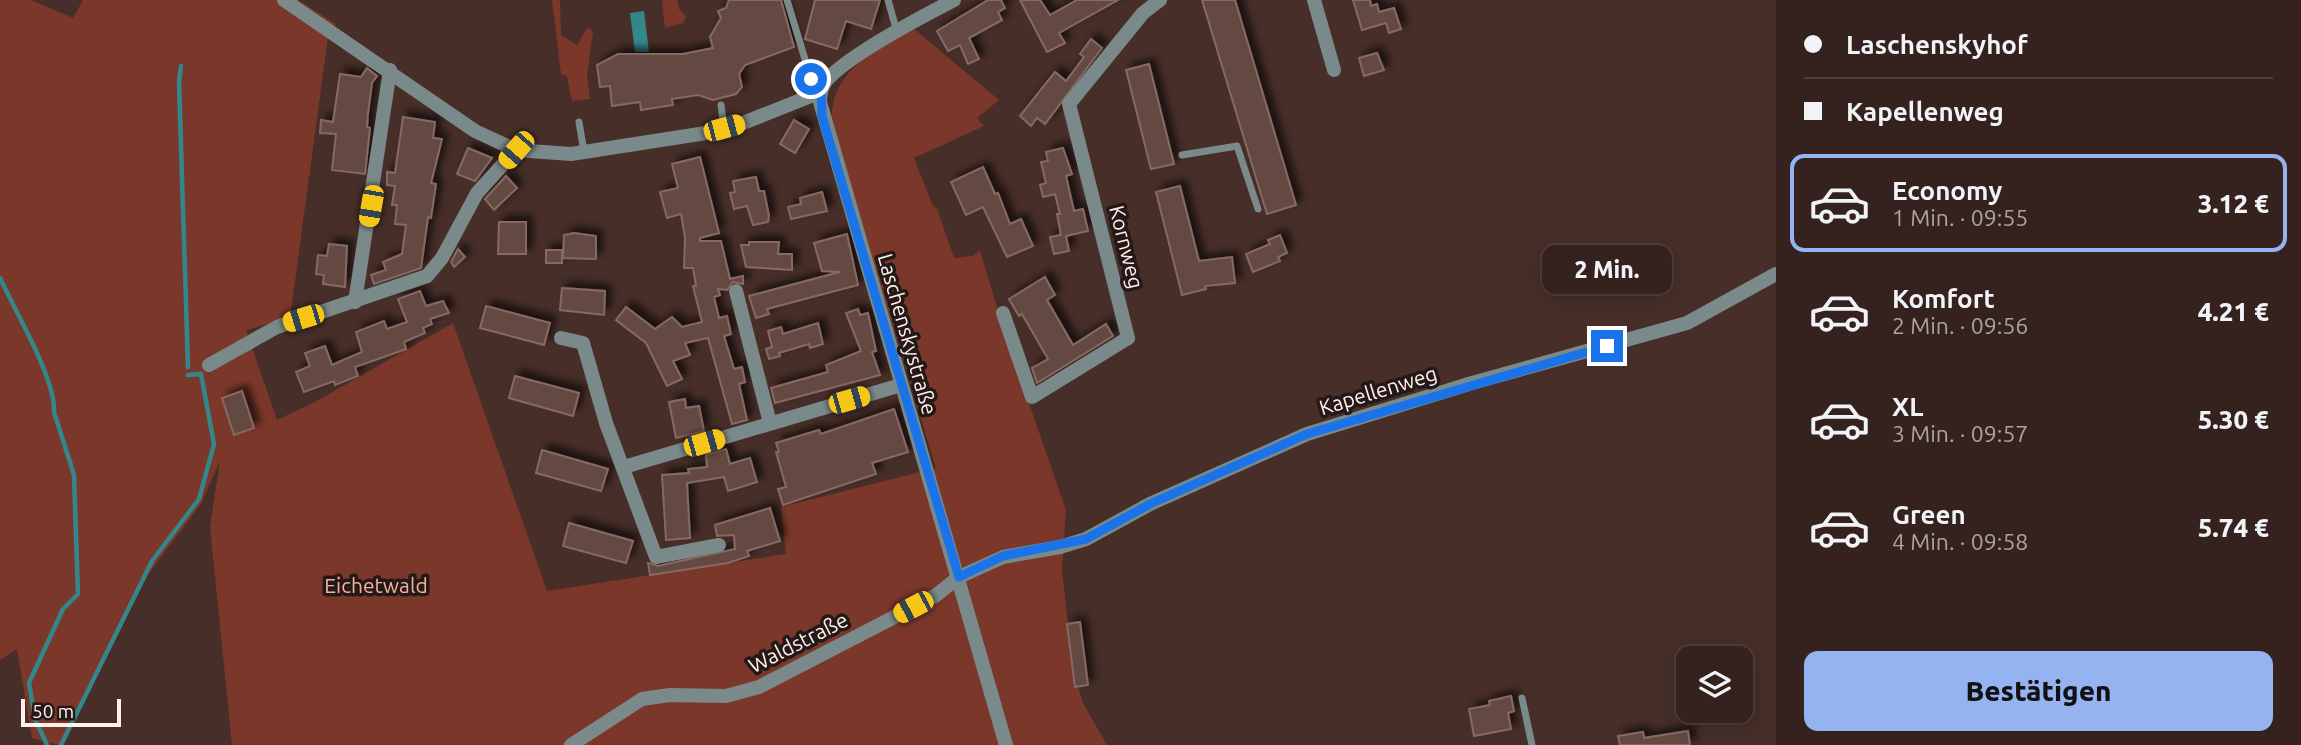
<!DOCTYPE html>
<html lang="de">
<head>
<meta charset="utf-8">
<style>
	body { margin:0; font-family:Ubuntu,sans-serif; background:#402f2b; color:#f1f3f6; height:100vh; display:flex; flex-direction:column; font-size:26px; white-space:nowrap }
	* { box-sizing:border-box; margin:0 }
	p { font-size:23px; color:#aaa4a4 }
	.icon { flex:none; width:38px; height:38px; fill:none; stroke:currentColor; stroke-width:2; stroke-linecap:round; stroke-linejoin:round }
	.map { position:relative; flex:1; overflow:hidden }
	.side { display:flex; flex-direction:column; background:#35221e; width:525px }
	.side>* { flex:none }
	.guide { display:grid; align-content:center; height:154px; padding:0 28px; background:#35221e }
	.tools { position:absolute; left:1676px; top:646px; display:grid; gap:14px }
	.tools a { display:grid; place-items:center; width:77px; height:77px; border-radius:14px; background:#35221e; box-shadow:0 4px 18px #0003,0 0 0 2px #4f3f3c; font-size:35px }
	.scale { position:absolute; left:21px; bottom:18px; width:100px; box-sizing:border-box; padding-left:7px; border:4px solid #fff1ee; border-top:0; font-size:19px; line-height:24px; white-space:nowrap; color:#fff1ee; -webkit-text-stroke:5px #251917; paint-order:stroke }
	.end { position:absolute; width:32px; height:32px; margin:-16px; border:9px solid #1a73e8; background:#fff; box-shadow:0 0 0 4px #fff }
	.from { border-radius:50% }
	.bubble { position:absolute; height:49px; border-radius:14px; background:#35221e; box-shadow:0 4px 18px #0003,0 0 0 2px #4f3f3c; font-size:23px; font-weight:800; line-height:49px; text-align:center }
	.car { position:absolute; width:21px; height:42px; margin:-21px -10px; border-radius:9px; box-shadow:0 0 5px 2px #0007; background:linear-gradient(#f5c518 24%,#345 0 40%,#f5c518 0 76%,#345 0 86%,#f5c518 0) }
	.guide b { display:flex; align-items:center; gap:24px; height:66px; font-size:26px }
	.guide b+b { border-top:2px solid #4f3f3c }
	.guide i { width:18px; height:18px; background:#f1f3f6 }
	ul { padding:0; list-style:none }
	li { display:flex; align-items:center; gap:21px; height:98px; margin:0 14px 10px; padding:0 14px; border:4px solid transparent; border-radius:14px }
	li div { flex:1 }
	li b { display:block; font-size:26px }
	li em { font-style:normal; font-weight:800 }
	li.selected { border-color:#95b2f1 }
	li>.icon { width:63px; height:63px; stroke-width:1.5 }
	.primary-button { display:flex; gap:14px; margin-top:auto; padding:14px 28px }
	.primary-button a { flex:1; height:80px; border-radius:14px; background:#95b2f1; color:#111; font-size:28px; font-weight:800; line-height:80px; text-align:center }
	main { display:flex; flex:1; min-height:0 }
	.map>svg:first-child { display:block }
</style>
</head>
<body>
<main>
<div class="map">
<svg width="1776" height="745" viewBox="0 0 1776 745">
	<defs>
		<filter id="shadow"><feDropShadow dx="6" dy="-6" stdDeviation="3.5" flood-color="#0009"/></filter>
	</defs>
	<rect width="100%" height="100%" fill="#472e28"/>
	<!-- green -->
	<g fill="#7b382a">
		<path d="M0 0H31L73 18 83 0H298L336 24 328 37 290 318 246 330 277 420 315 402 453 323 547 591 786 554 781 507 936 468 832 128C828 70 870 56 913 28L999 100 977 118 984 126 914 158 932 204 937 209 954 258 972 256 980 251 1004 331 1066 510 1062 569 1073 671 1083 703 1107 745H232L210 527 220 461 201 504 146 577 60 745 32 738 17 649 0 660Z"/>
		<path d="M552 0H560L561 35 577 45 588 27 593 32 587 76 590 99 572 101 567 76 561 74Z"/>
		<path d="M662 0H677L679 9 686 16 683 23 665 28Z"/>
	</g>
	<!-- water -->
	<path fill="#33878b" d="M644 11 649 52H635L630 13Z"/>
	<g fill="none" stroke-linecap="round" stroke-linejoin="round">
		<!-- stream -->
		<g stroke="#33878b" stroke-width="4.5">
			<path d="M181 66 179 82 188 367"/>
			<path d="M0 278C15 311 56 379 54 412L74 475 78 594 63 609 29 683 35 719 47 745"/>
			<path d="M61 745 152 561 199 499 214 444 201 374 188 375"/>
		</g>
	</g>
	<!-- building -->
	<g fill="#634842" stroke="#866963" stroke-width="2" filter="url(#shadow)">
		<path d="M729 0H781L794 47 745 65 739 74 742 87 736 94 713 100 698 95 672 99 673 105 641 110 640 102 612 106 610 86 600 87 597 65 618 54H683L713 48 710 37 721 18 718 11 726 8Z"/>
		<path d="M815 0H880L871 29 846 21 837 49 805 39Z"/>
		<path d="M988 0H1001L1005 8 998 12 1002 20 969 38 979 59 968 64 960 45 948 51 937 31Z"/>
		<path d="M1020 0H1040L1050 15 1077 0H1118L1059 33 1065 43 1047 52Z"/>
		<path d="M1202 0H1235L1296 205 1267 214Z"/>
		<path d="M1353 0H1370L1371 6 1377 4 1379 12 1394 8 1401 29 1389 33 1386 23 1362 30Z"/>
		<path d="M1091 39 1102 48 1045 124 1037 118 1031 126 1020 116 1055 72 1066 81 1084 57 1080 54Z"/>
		<path d="M1377 53 1384 70 1364 76 1359 58Z"/>
		<path d="M1149 64 1174 164 1151 169 1126 70Z"/>
		<path d="M367 68 377 76 372 83 368 113 367 127 370 128 365 174 332 170 336 134 320 133 321 120 333 122 340 74 361 77Z"/>
		<path d="M403 117 435 122 433 138 442 139 431 183 436 184 431 218 428 217 421 268 374 284 371 275 386 270 383 262 402 254 406 225 395 224 397 205H392L395 186 387 185V172L395 173Z"/>
		<path d="M794 120 809 129 795 153 780 144Z"/>
		<path d="M468 148 492 158 475 181 457 174Z"/>
		<path d="M1063 148 1072 174 1066 176 1074 211 1083 209 1088 231 1066 236 1069 251 1054 254 1050 237 1061 235 1057 214H1060L1055 194 1043 197 1040 185 1046 183 1041 162 1048 161 1046 152Z"/>
		<path d="M700 157 719 233 700 238V241H721L730 279 743 276V284L733 282 727 290 718 289 720 295 714 297 719 318 727 316 731 334 724 336 734 369 742 367 745 382 739 384 747 420 732 424 708 338 685 343 690 355 673 361 682 379 667 386 646 343 616 320 626 307 655 329 672 317 682 327 702 322 693 286H696L693 268H684L685 237 681 214 667 218 660 192 678 188 672 164Z"/>
		<path d="M983 167 995 194 998 193 1010 224 1021 219 1033 246 1007 257 983 207 966 215 951 182Z"/>
		<path d="M506 176 517 188 494 210 485 199Z"/>
		<path d="M756 177 759 191H764L769 216 768 222 753 225 747 206 734 209 730 193 735 192 733 181Z"/>
		<path d="M1180 186 1199 261 1232 257 1235 283 1205 286 1206 289 1182 295 1156 192Z"/>
		<path d="M822 192 827 211 791 219 788 207 801 204 800 198Z"/>
		<path d="M499 222H526V254H498Z"/>
		<path d="M574 233 596 236V259L563 258 564 235Z"/>
		<path d="M847 234 858 285 767 309 769 314 756 318 749 296 840 272 822 271 814 243Z"/>
		<path d="M1280 235 1287 253 1278 257 1280 261 1253 272 1246 254 1270 244 1268 240Z"/>
		<path d="M749 242H779L778 254H792V270L746 267 741 245H749Z"/>
		<path d="M329 244 347 246 345 287 323 284 324 275 316 274 318 255 327 256Z"/>
		<path d="M458 249 465 257 454 267 451 262Z"/>
		<rect x="546" y="250" width="16" height="13"/>
		<path d="M1045 277 1055 295 1047 300 1073 345 1106 324 1113 336 1037 383 1032 368 1048 359 1022 314 1019 316 1009 299Z"/>
		<path d="M562 288 605 291 604 315 560 310Z"/>
		<path d="M420 291 426 306 443 301 449 313 430 319 432 324 423 328 425 333 404 342 406 349 355 367 358 376 335 385 334 381 304 392 296 372 310 366 305 353 325 346 332 365 362 352 356 332 384 321 387 329 407 322 398 299Z"/>
		<path d="M486 306 550 323 544 345 480 328Z"/>
		<path d="M858 309 860 315 868 313 876 351 872 352 880 375 775 403 771 388 828 372 826 365 861 351 846 313Z"/>
		<path d="M818 323 823 344 810 348 809 344 779 353 780 356 769 359 766 349 772 347 768 331 781 327 783 334Z"/>
		<path d="M515 376 579 393 573 416 509 398Z"/>
		<path d="M242 391 254 428 234 435 222 398Z"/>
		<path d="M685 399 686 408 699 406 704 431 676 438 669 402Z"/>
		<path d="M894 409 908 452 872 463 876 474 783 505 778 489 786 487 776 452H779L776 443 819 430 821 434Z"/>
		<path d="M726 449 730 464 750 458 757 482 728 491 724 477 687 483 690 538 666 540 662 475 689 473 688 469 707 467 706 455Z"/>
		<path d="M542 450 608 469 601 491 536 473Z"/>
		<path d="M770 508 780 541 747 551 749 556 728 563 650 575 648 563 658 566 735 549 734 535 717 536 715 525Z"/>
		<path d="M569 523 633 541 626 563 563 546Z"/>
		<path d="M1080 622 1088 685 1075 687 1067 624Z"/>
		<path d="M1511 696 1514 711 1508 713 1511 729 1474 736 1469 709 1490 705 1489 701Z"/>
		<path d="M1688 731 1690 745H1620L1618 736 1643 732 1644 738Z"/>
	</g>
	<g fill="none" stroke-linecap="round" stroke-linejoin="round">
		<!-- service -->
		<g stroke="#7a898a" stroke-width="7">
			<path d="M787 0 811 79 820 91"/>
			<path d="M888 0 897 32"/>
			<path d="M721 105 724 128"/>
			<path d="M579 122 584 152"/>
			<path d="M1182 155 1237 146 1258 209"/>
			<path d="M1522 698 1532 745"/>
		</g>
		<!-- minor -->
		<g stroke="#7a898a" stroke-width="14">
			<path d="M284 0 475 131 516 150 571 154 706 133 743 123 821 92"/>
			<path d="M1314 0 1334 70"/>
			<path d="M736 291 770 423"/>
			<path d="M355 302 390 70"/>
			<path d="M1003 313 1032 397 1128 338 1069 104 1143 13 1160 0"/>
			<path d="M561 338 583 343 606 423 656 557 719 545"/>
			<path d="M209 365 277 327 427 276 442 258 477 193 516 150"/>
			<path d="M624 467 901 385"/>
			<path d="M571 745 642 699 670 695 726 696 759 687 935 596 959 577 1003 557 1060 547 1086 539 1150 504 1307 434 1472 383 1687 323 1776 274"/>
		</g>
		<!-- tertiary -->
		<path stroke="#7a898a" stroke-width="14" d="M954 0C923 16 847 56 826 81 821 88 820 94 820 102L1006 745"/>
	</g>
	<g fill="none" stroke-linecap="round" stroke-linejoin="round">
		<!-- route -->
		<path stroke="#1a73e8" stroke-width="9" d="M811 79 821 92 822 116 959 577 1003 556 1086 539 1150 504 1307 434 1607 346"/>
	</g>
	<g text-anchor="middle" dominant-baseline="central" stroke-width="7" stroke-linejoin="round" paint-order="stroke">
		<!-- street labels -->
		<g font-size="21" fill="#fff1ee" stroke="#251917">
			<text transform="translate(1127 247) rotate(76)">Kornweg</text>
			<text transform="translate(908 334) rotate(74)">Laschenskystraße</text>
			<text transform="translate(1378 390) rotate(-17)">Kapellenweg</text>
			<text transform="translate(798 642) rotate(-27)">Waldstraße</text>
		</g>
		<!-- park labels -->
		<g font-size="21" fill="#f2b3a4" stroke="#251917">
			<text x="376" y="585">Eichetwald</text>
		</g>
	</g>
</svg>
<div class="tools">
<a><svg class="icon" aria-label="layers" viewBox="0 0 24 24"><path d="M12 4l9 5-9 5-9-5zM3 14l9 5 9-5"/></svg></a>
</div>
<div class="scale">50 m</div>
<i class="end from" style="left:811px;top:79px"></i>
<i class="end" style="left:1607px;top:346px"></i>
<div class="bubble" style="left:1542px;top:245px;width:130px">2 Min.</div>
<i class="car" style="left:724px;top:128px;rotate:75deg"></i>
<i class="car" style="left:516px;top:150px;rotate:221deg"></i>
<i class="car" style="left:371px;top:206px;rotate:190deg"></i>
<i class="car" style="left:303px;top:318px;rotate:253deg"></i>
<i class="car" style="left:849px;top:400px;rotate:74deg"></i>
<i class="car" style="left:704px;top:443px;rotate:74deg"></i>
<i class="car" style="left:913px;top:607px;rotate:242deg"></i>
</div>
<section class="side">
<div class="guide">
<b><i class="from"></i>Laschenskyhof</b>
<b><i></i>Kapellenweg</b>
</div>
<ul>
<li class="selected"><svg class="icon" aria-label="car" viewBox="0 0 24 24"><path d="M5 17H2v-5l4-1 3-4h7l3 4 3 1v5h-3M9 17h6M6 11h13"/><circle cx="7" cy="17" r="2"/><circle cx="17" cy="17" r="2"/></svg><div><b>Economy</b><p>1 Min. · 09:55</p></div><em>3.12 €</em></li>
<li><svg class="icon" aria-label="car" viewBox="0 0 24 24"><path d="M5 17H2v-5l4-1 3-4h7l3 4 3 1v5h-3M9 17h6M6 11h13"/><circle cx="7" cy="17" r="2"/><circle cx="17" cy="17" r="2"/></svg><div><b>Komfort</b><p>2 Min. · 09:56</p></div><em>4.21 €</em></li>
<li><svg class="icon" aria-label="car" viewBox="0 0 24 24"><path d="M5 17H2v-5l4-1 3-4h7l3 4 3 1v5h-3M9 17h6M6 11h13"/><circle cx="7" cy="17" r="2"/><circle cx="17" cy="17" r="2"/></svg><div><b>XL</b><p>3 Min. · 09:57</p></div><em>5.30 €</em></li>
<li><svg class="icon" aria-label="car" viewBox="0 0 24 24"><path d="M5 17H2v-5l4-1 3-4h7l3 4 3 1v5h-3M9 17h6M6 11h13"/><circle cx="7" cy="17" r="2"/><circle cx="17" cy="17" r="2"/></svg><div><b>Green</b><p>4 Min. · 09:58</p></div><em>5.74 €</em></li>
</ul>
<div class="primary-button"><a>Bestätigen</a></div>
</section>
</main>
</body>
</html>
